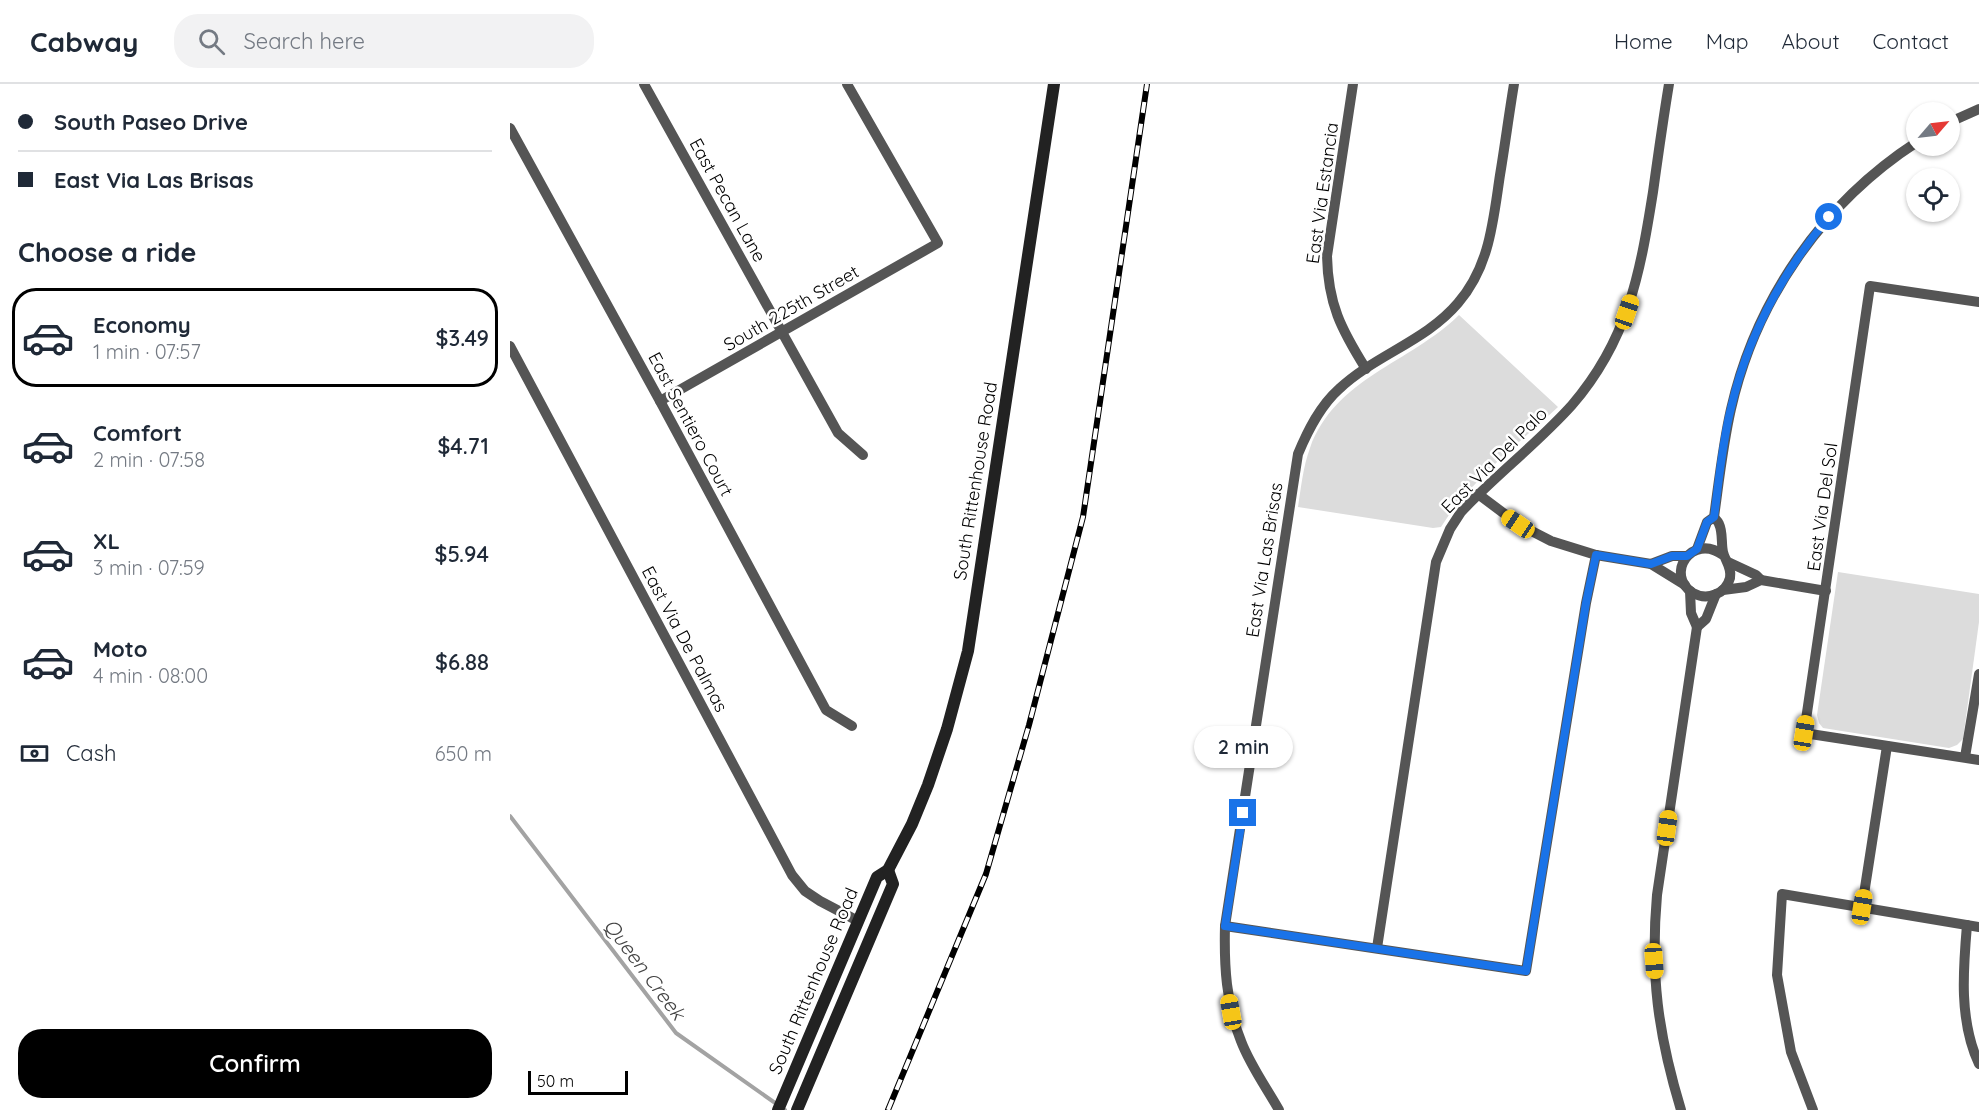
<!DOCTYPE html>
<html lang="en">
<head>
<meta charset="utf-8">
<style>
	body { margin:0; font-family:Quicksand,sans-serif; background:#f2f2f3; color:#1f2937; height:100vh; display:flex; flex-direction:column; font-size:22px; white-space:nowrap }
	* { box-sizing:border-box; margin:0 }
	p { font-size:20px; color:#747a83 }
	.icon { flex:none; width:33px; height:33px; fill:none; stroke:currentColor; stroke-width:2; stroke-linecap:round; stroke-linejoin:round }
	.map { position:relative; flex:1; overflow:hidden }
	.panel { display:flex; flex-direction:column; background:#fff; width:510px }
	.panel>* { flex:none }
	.top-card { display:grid; align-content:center; height:132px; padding:0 18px; background:#fff }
	.needle { width:39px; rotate:62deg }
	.controls { position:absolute; left:1396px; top:18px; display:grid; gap:12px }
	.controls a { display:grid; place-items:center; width:54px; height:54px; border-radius:50%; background:#fff; box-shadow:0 2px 4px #0004; font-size:30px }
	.scale { position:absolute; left:18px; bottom:15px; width:100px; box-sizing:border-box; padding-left:6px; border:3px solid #000; border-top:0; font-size:16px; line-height:21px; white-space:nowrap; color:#000; -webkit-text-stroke:4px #fff; paint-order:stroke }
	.end { position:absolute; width:27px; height:27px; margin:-14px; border:8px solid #1a73e8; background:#fff; box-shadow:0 0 0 3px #fff }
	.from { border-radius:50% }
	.bubble { position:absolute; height:42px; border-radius:21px; background:#fff; box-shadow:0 2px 4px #0004; font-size:20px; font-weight:600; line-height:42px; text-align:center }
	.car { position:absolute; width:18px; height:36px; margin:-18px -9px; border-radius:8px; box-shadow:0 0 4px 2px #0007; background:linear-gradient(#f5c518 24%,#345 0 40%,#f5c518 0 76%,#345 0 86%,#f5c518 0) }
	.top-card b { display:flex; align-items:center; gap:21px; height:57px; font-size:22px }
	.top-card b+b { border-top:2px solid #e0e1e3 }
	.top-card i { width:15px; height:15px; background:#1f2937 }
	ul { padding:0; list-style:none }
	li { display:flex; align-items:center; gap:18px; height:99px; margin:0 12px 9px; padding:0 6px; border:3px solid transparent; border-radius:24px }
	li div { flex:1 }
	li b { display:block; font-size:22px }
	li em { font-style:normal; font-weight:600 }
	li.active { border-color:#000 }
	li>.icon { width:54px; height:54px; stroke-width:1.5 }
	h2 { padding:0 18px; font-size:27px; line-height:72px }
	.pay { display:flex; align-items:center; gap:15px; height:66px; padding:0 18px; font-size:22px }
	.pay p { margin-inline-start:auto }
	.primary-button { display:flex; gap:12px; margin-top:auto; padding:12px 18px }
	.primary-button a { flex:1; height:69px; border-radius:24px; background:#000; color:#fff; font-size:24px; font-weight:600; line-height:69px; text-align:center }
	header { display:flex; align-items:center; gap:36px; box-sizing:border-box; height:84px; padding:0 30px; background:#fff; border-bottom:2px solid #e0e1e3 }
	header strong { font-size:28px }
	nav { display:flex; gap:33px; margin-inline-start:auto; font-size:21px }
	.search { width:420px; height:54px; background:#f2f2f3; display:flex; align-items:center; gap:15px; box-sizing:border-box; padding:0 21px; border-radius:24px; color:#747a83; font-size:22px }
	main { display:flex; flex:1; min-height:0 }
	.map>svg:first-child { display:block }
</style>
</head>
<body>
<header>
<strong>Cabway</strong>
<div class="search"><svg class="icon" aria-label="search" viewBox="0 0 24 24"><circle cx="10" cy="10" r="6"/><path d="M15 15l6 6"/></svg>Search here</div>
<nav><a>Home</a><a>Map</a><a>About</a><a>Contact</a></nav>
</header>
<main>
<section class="panel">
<div class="top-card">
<b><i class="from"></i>South Paseo Drive</b>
<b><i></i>East Via Las Brisas</b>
</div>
<h2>Choose a ride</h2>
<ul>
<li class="active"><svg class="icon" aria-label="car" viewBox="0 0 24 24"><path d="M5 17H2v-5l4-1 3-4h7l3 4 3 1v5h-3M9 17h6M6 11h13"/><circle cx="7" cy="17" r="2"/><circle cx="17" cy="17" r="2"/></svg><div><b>Economy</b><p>1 min · 07:57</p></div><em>$3.49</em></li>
<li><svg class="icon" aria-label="car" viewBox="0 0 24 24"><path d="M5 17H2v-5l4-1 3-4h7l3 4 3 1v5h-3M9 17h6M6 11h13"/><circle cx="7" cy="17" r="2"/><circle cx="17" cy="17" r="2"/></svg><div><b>Comfort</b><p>2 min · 07:58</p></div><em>$4.71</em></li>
<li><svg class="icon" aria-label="car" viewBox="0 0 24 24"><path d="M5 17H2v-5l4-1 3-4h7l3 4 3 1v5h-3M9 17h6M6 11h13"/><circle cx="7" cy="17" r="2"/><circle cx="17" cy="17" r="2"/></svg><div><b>XL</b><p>3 min · 07:59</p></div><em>$5.94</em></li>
<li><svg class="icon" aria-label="car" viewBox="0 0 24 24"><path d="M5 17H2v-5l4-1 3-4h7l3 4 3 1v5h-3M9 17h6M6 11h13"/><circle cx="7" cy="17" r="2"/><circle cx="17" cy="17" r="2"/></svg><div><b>Moto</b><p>4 min · 08:00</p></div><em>$6.88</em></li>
</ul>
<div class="pay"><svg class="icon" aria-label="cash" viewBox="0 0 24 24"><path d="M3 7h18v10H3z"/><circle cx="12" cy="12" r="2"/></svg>Cash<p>650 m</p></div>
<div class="primary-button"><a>Confirm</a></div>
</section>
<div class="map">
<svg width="1469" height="1026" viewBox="0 0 1469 1026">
	<rect width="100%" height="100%" fill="#fff"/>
	<!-- green -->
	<g fill="#dcdcdc">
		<path d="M949 231 1048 323C1009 359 958 399 931 443L923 444 788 423C791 404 793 383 800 364 825 294 900 279 949 231Z"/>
		<path d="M1328 488 1469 510V538L1453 655 1447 661 1439 664 1313 644 1309 639 1307 631Z"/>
	</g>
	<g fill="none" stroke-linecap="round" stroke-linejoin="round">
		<!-- stream -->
		<path stroke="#a3a3a3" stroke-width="4" d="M0 732 166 949 275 1026"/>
		<!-- minor -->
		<g stroke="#555" stroke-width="10">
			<path d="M134 0 328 349 353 371"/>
			<path d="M843 0 817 172C818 220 831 245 856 285"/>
			<path d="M1440 38 1469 25"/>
			<path d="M0 44 150 317 316 626 342 642"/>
			<path d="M1469 218 1360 202 1294 649 1469 676"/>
			<path d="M0 262 282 791 295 807 310 817 348 837"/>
			<path d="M150 317 428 159 337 0"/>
			<path d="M968 410 1008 440 1041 457 1086 471 1141 480 1175 501"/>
			<path d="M1204 433C1205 435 1209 438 1209 440 1213 448 1211 459 1213 468 1215 477 1222 483 1220 494 1216 510 1197 517 1183 509 1154 491 1182 448 1213 471"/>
			<path d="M1187 465 1197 438 1204 433C1209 397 1213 360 1221 325 1246 215 1313 119 1407 58"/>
			<path d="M1218 478 1246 491 1251 496"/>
			<path d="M1141 480 1162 472H1177"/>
			<path d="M1213 506 1236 503 1251 496 1316 507"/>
			<path d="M1180 507 1181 529 1187 543"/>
			<path d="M1187 543 1196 535 1206 510"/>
			<path d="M1455 673 1469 590"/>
			<path d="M1352 823 1377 662"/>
			<path d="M1457 841C1453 887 1449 937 1469 980"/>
			<path d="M715 842 1016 887 1076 519 1086 471"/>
			<path d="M867 864 926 478 940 445 951 428C986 391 1028 359 1062 321 1118 256 1130 190 1143 108 1148 72 1153 36 1159 0"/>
			<path d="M769 1026C756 1003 740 981 731 957 716 920 714 881 715 842L788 370C798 346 810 322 829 305 865 271 916 257 948 219 980 182 983 137 990 91 995 61 999 30 1004 0"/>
			<path d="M1171 1026C1148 950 1140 891 1147 811L1187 543"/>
			<path d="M1303 1026 1281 968 1267 891 1272 810 1469 843"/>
		</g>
		<!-- secondary -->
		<g stroke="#222" stroke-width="12">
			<path d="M268 1026 367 793 378 786 402 740 418 701 437 645 458 567 544 0"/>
			<path d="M287 1026 383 800 378 786"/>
		</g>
		<defs>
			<path id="rail" d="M378 1026 476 790 519 641 573 433 637 0"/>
		</defs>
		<!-- rail casing -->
		<use href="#rail" stroke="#000" stroke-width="6"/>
		<!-- rail -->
		<use href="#rail" stroke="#fff" stroke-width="4" stroke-dasharray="11" stroke-linecap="butt"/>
	</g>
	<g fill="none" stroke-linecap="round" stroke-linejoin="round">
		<!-- route -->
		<path stroke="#1a73e8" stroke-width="8" d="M733 729 715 842 1016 887 1076 519 1086 471 1141 480 1162 472H1177L1187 465 1197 438 1204 433C1209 397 1212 359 1221 324 1238 251 1271 190 1319 133"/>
	</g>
	<g text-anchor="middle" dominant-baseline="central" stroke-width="5" stroke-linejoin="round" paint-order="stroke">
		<!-- street labels -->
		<g font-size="18" fill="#000" stroke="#fff">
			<text transform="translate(812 109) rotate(-82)">East Via Estancia</text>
			<text transform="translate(218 116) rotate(61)">East Pecan Lane</text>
			<text transform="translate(281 224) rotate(-30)">South 225th Street</text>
			<text transform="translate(181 340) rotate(62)">East Sentiero Court</text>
			<text transform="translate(984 376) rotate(-45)">East Via Del Palo</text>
			<text transform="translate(465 397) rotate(-81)">South Rittenhouse Road</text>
			<text transform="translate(1312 423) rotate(-82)">East Via Del Sol</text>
			<text transform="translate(754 476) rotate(-81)">East Via Las Brisas</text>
			<text transform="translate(175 555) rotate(62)">East Via De Palmas</text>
			<text transform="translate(303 897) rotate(-67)">South Rittenhouse Road</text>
		</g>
		<!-- water labels -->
		<g font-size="20" font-style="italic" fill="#444" stroke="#fff">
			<text transform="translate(135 885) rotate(53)">Queen Creek</text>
		</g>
	</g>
</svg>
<div class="controls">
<a><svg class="needle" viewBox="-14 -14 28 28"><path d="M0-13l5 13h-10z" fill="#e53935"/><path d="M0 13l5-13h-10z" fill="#747a83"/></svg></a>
<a><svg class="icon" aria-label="locate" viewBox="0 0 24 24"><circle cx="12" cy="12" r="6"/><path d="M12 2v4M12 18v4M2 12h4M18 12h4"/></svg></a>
</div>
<div class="scale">50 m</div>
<i class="end from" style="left:1319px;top:133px"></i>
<i class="end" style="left:733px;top:729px"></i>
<div class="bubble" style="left:684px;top:642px;width:99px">2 min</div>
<i class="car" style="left:1117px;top:228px;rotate:19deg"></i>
<i class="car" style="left:1008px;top:440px;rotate:304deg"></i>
<i class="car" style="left:1294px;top:649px;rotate:9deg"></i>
<i class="car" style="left:1157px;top:744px;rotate:8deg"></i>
<i class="car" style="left:1352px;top:823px;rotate:9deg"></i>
<i class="car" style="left:1144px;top:877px;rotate:176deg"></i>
<i class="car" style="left:721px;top:928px;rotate:350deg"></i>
</div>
</main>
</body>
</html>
